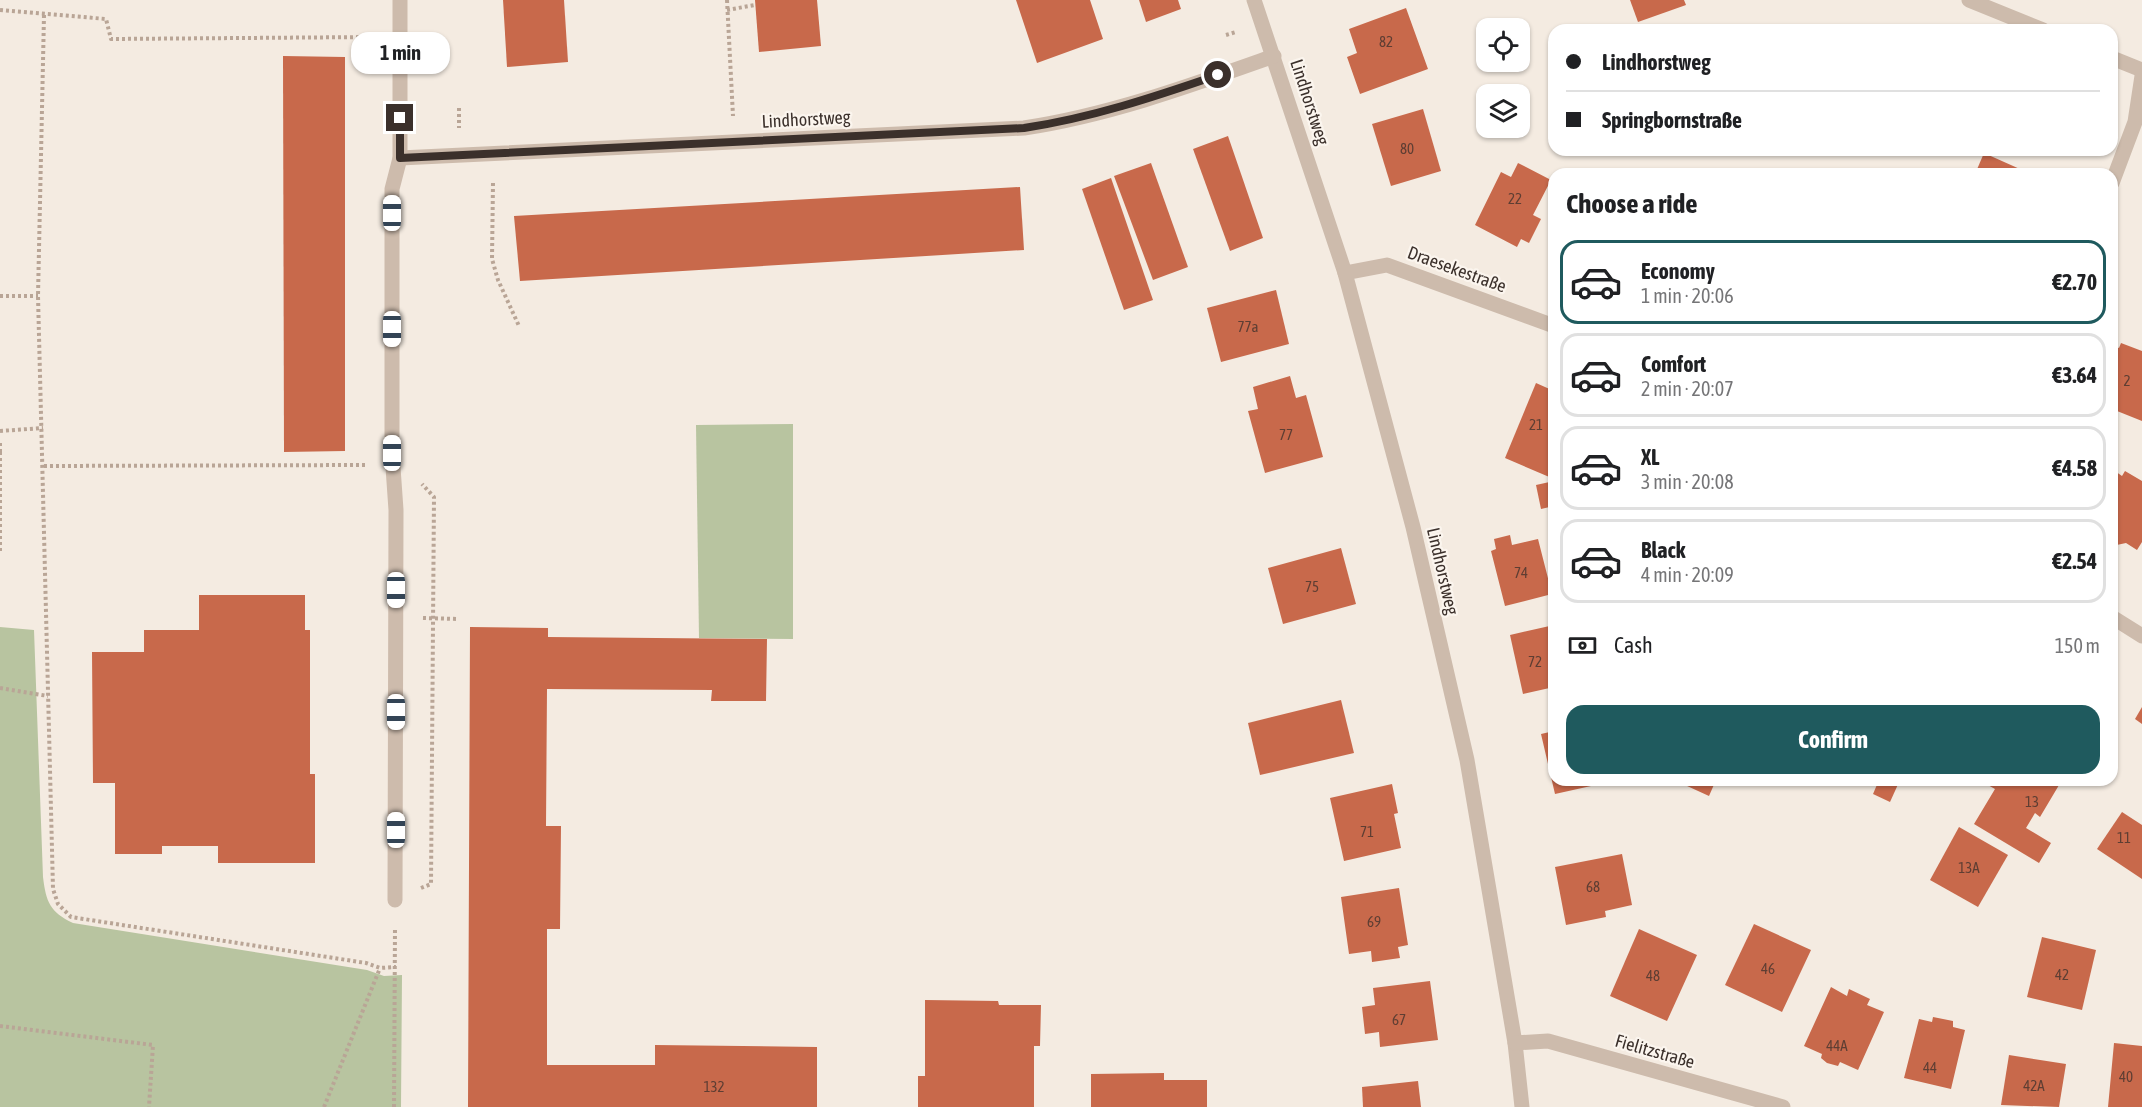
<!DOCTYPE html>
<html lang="en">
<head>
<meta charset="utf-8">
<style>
	body { margin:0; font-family:"Asap Condensed",sans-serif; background:#f2f2f2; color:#202124; height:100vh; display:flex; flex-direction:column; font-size:22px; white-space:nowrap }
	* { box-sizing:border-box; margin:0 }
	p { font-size:20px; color:#757577 }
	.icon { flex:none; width:33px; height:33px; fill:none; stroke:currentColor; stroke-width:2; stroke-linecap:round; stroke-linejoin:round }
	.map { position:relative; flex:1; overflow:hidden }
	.details { position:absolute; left:1548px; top:168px; width:570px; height:618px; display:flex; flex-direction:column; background:#fff; border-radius:18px; box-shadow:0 2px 4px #0004 }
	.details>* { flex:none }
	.hud { position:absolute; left:1548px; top:24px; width:570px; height:132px; border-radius:18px; box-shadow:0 2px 4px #0004; display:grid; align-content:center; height:132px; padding:0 18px; background:#fff }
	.tools { position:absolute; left:1476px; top:18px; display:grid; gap:12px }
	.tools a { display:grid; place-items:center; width:54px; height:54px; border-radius:12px; background:#fff; box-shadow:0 2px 4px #0004; font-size:30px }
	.end { position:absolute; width:27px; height:27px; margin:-14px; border:8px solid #3b302b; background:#fff; box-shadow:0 0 0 3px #fff }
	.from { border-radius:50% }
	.bubble { position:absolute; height:42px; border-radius:18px; background:#fff; box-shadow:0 2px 4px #0004; font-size:20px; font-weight:700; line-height:42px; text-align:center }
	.car { position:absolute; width:18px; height:36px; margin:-18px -9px; border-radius:8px; box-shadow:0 0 4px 2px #0007; background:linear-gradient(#fff 24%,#345 0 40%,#fff 0 76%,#345 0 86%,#fff 0) }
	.hud b { display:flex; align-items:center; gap:21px; height:57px; font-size:22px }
	.hud b+b { border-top:2px solid #e0e0e0 }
	.hud i { width:15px; height:15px; background:#202124 }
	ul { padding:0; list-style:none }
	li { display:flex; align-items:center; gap:18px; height:84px; margin:0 12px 9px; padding:0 6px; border:3px solid #e0e0e0; border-radius:18px }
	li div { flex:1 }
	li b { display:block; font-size:22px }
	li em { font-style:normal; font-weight:700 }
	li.on { border-color:#1f5a5e }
	li>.icon { width:54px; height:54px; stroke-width:1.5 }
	h2 { padding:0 18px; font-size:27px; line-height:72px }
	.pay { display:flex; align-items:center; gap:15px; height:66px; padding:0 18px; font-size:22px }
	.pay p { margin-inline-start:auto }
	.action { display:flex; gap:12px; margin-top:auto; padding:12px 18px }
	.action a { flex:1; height:69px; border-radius:18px; background:#1f5a5e; color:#fff; font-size:24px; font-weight:700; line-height:69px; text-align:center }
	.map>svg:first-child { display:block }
</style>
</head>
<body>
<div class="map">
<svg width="2142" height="1107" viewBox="0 0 2142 1107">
	<rect width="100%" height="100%" fill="#f4ebe1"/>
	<!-- green -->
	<g fill="#b8c4a0">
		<path d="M793 424V639L699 638 696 425Z"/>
		<path d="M0 627 34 630 43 877C46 902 50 912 73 923L367 970 384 976 402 975 401 1107H0Z"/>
	</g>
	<!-- building -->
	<g fill="#c8694b">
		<path d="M503 0H564L568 62 507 67Z"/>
		<path d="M755 0H817L821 46 759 52Z"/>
		<path d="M1016 0H1090L1103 39 1037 63Z"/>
		<path d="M1139 0H1178L1181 9 1146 22Z"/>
		<path d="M1630 0H1684L1686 5 1638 22Z"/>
		<path d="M1406 8 1428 69 1360 94 1347 57 1357 53 1349 29Z"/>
		<path d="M283 56 345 57V451L284 452Z"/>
		<path d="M1423 109 1441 171 1391 186 1372 124Z"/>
		<path d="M1228 136 1263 238 1230 251 1193 149Z"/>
		<path d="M1984 153 2031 174H1975Z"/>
		<path d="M1151 163 1188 267 1153 280 1114 176Z"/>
		<path d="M1518 163 1551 180 1533 215 1541 219 1529 243 1521 239 1517 247 1475 225 1501 172 1511 177Z"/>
		<path d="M1111 178 1153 300 1124 310 1082 189Z"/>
		<path d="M1020 187 1024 250 520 281 514 216Z"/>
		<path d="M1276 290 1289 344 1221 362 1207 308Z"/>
		<path d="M2121 343 2142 351V421L2112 409V345L2119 348Z"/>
		<path d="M1290 376 1296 398 1306 395 1323 457 1265 473 1248 411 1258 409 1253 387Z"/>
		<path d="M1536 383 1554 391V479L1505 458Z"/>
		<path d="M2112 469 2122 476 2125 471 2142 481V542L2137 550 2126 543 2112 546Z"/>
		<path d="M1554 481V506L1541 509 1536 485Z"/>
		<path d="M1510 535 1512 545 1538 539 1552 594 1505 606 1491 551 1496 549 1494 539Z"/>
		<path d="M1341 548 1356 604 1283 624 1268 568Z"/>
		<path d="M199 595H305V630H310V774H315V863H218V846H162V854H115V783H93L92 652H144V630H199Z"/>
		<path d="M1554 625V687L1523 694 1510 635Z"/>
		<path d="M470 627 548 628V637L767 639 766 701H711L712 690 547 689 546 826H561L560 929H547V1065H655V1045L817 1047V1107H468Z"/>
		<path d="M1341 700 1354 753 1260 775 1248 723Z"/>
		<path d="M2142 707V724L2135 719Z"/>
		<path d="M1554 731V780H1608L1609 782 1555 794 1541 734Z"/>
		<path d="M1674 780H1716L1709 796Z"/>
		<path d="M1879 780H1900L1890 802 1873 794Z"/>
		<path d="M1979 780H2062L2040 817 2035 813 2026 828 2051 843 2039 863 1974 824 1995 789Z"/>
		<path d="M1392 784 1398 813 1394 814 1401 848 1344 861 1330 798Z"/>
		<path d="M2122 812 2142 825V879L2097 849Z"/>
		<path d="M1959 827 2008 855 1978 907 1930 880Z"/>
		<path d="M1622 854 1632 905 1605 911 1606 917 1566 925 1555 867Z"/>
		<path d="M1399 888 1408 945 1398 947 1400 958 1372 962 1371 951 1349 954 1341 897Z"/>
		<path d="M1754 924 1811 950 1782 1012 1725 985Z"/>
		<path d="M1639 929 1697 955 1667 1021 1610 996Z"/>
		<path d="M2042 937 2096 950 2082 1010 2027 997Z"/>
		<path d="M1430 981 1438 1040 1380 1047 1379 1032 1365 1034 1362 1007 1375 1005 1373 988Z"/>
		<path d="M1831 987 1847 996 1849 989 1870 999 1867 1005 1884 1012 1858 1070 1840 1062 1838 1066 1827 1063 1821 1058 1822 1054 1804 1046Z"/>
		<path d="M925 1000 998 1001 999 1005H1041L1040 1046H1034V1107H918V1076H925Z"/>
		<path d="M1933 1017 1953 1021V1027L1965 1030 1951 1089 1904 1078 1919 1019 1932 1022Z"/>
		<path d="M2114 1043 2142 1046V1107H2108Z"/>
		<path d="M2009 1055 2066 1064 2059 1107 2001 1105Z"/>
		<path d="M1164 1073V1080H1207V1107H1091V1074Z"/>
		<path d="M1418 1081 1421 1107H1363L1362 1087Z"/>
	</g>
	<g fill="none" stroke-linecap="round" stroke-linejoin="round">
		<!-- path -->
		<g stroke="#b9a596" stroke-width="4" stroke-dasharray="3 3" stroke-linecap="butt">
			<path d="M727 0 733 116"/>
			<path d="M0 10 106 19 111 39 373 37"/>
			<path d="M727 10 755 5"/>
			<path d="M44 15 38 296 53 889 58 904 71 917 366 963 380 968 396 967"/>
			<path d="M1226 35 1236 32"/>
			<path d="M459 108V128"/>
			<path d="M493 183 492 259 498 280 519 326"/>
			<path d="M0 296H38"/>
			<path d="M0 431 43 428"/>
			<path d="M0 443V452"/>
			<path d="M0 452V554"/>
			<path d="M44 466 365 465"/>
			<path d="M423 618 458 619"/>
			<path d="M0 688 48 696"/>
			<path d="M421 888 431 884 434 497 422 484"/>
			<path d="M0 1026 153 1045 149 1107"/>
			<path d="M324 1107 380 968"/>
			<path d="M394 1107 395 927"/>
		</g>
		<!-- minor -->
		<g stroke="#cdbbac" stroke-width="15">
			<path d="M1254 0 1345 273 1413 527 1467 760 1515 1043 1522 1107"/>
			<path d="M1969 0 2043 30"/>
			<path d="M2112 58 2142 70"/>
			<path d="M400 158 1024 128C1110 115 1192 85 1274 56"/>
			<path d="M2112 183 2135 122 2142 76"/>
			<path d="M1345 273 1387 265 1554 326"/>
			<path d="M2112 617 2142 636"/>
			<path d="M395 900 396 510 392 453V189L400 158V0"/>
			<path d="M1515 1043 1548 1041 1783 1107"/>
		</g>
	</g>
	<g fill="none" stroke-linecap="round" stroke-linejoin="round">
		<!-- route -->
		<path stroke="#3b302b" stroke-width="8" d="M400 118V158L1024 128C1091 118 1154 97 1218 75"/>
	</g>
	<g text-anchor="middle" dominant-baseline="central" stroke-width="4.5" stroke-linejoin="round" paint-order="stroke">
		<!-- number labels -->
		<g font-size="15" fill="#5e3e33">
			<text x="1386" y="41">82</text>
			<text x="1407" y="148">80</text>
			<text x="1515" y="198">22</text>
			<text x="1248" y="326">77a</text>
			<text x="2127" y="380">2</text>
			<text x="1536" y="424">21</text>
			<text x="1286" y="434">77</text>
			<text x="1521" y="572">74</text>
			<text x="1312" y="586">75</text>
			<text x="1535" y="661">72</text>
			<text x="2032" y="801">13</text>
			<text x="1367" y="831">71</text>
			<text x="2124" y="837">11</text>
			<text x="1969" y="867">13A</text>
			<text x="1593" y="886">68</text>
			<text x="1374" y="921">69</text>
			<text x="1768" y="968">46</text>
			<text x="2062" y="974">42</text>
			<text x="1653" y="975">48</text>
			<text x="1399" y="1019">67</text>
			<text x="1837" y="1045">44A</text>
			<text x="1930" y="1067">44</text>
			<text x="2126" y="1076">40</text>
			<text x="2034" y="1085">42A</text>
			<text x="714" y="1086">132</text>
		</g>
		<!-- street labels -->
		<g font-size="18" fill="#3b302b" stroke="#fbf5ee">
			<text transform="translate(1310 102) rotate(72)">Lindhorstweg</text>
			<text transform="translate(806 119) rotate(-3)">Lindhorstweg</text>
			<text transform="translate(1457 269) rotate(20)">Draesekestraße</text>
			<text transform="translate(1443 571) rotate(77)">Lindhorstweg</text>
			<text transform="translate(1655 1051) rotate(16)">Fielitzstraße</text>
		</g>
	</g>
</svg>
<div class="tools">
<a><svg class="icon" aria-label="locate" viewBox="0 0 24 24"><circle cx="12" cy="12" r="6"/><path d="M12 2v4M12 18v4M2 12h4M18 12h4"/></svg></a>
<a><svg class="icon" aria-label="layers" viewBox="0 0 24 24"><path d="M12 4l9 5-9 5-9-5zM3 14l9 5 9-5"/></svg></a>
</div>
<i class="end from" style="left:1218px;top:75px"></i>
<i class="end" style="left:400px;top:118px"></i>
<div class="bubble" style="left:351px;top:32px;width:99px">1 min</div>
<i class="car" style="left:392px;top:213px;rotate:0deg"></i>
<i class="car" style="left:392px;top:329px;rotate:180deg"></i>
<i class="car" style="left:392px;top:453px;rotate:0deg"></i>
<i class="car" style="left:396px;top:590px;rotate:180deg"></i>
<i class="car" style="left:396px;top:712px;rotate:180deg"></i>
<i class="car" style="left:396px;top:830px;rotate:0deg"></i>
<div class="hud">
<b><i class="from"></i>Lindhorstweg</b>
<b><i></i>Springbornstraße</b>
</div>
<section class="details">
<h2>Choose a ride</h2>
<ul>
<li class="on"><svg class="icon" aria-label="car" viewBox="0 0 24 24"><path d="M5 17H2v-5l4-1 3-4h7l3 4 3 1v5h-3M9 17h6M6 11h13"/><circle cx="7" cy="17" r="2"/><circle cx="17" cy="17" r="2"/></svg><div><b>Economy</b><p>1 min · 20:06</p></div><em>€2.70</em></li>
<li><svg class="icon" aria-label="car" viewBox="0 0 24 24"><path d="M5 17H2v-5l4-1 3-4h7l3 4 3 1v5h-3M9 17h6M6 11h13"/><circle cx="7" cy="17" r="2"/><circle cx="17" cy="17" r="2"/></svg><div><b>Comfort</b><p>2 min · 20:07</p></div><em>€3.64</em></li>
<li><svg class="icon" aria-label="car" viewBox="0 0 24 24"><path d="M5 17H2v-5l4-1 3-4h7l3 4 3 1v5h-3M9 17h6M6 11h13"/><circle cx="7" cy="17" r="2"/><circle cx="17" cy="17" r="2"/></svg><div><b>XL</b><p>3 min · 20:08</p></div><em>€4.58</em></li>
<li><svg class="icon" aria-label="car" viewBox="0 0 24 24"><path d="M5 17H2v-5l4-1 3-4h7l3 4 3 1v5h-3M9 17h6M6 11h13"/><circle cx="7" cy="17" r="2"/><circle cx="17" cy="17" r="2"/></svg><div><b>Black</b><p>4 min · 20:09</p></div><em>€2.54</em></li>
</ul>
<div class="pay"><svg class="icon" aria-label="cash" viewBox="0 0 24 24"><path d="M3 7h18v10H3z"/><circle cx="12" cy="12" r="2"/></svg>Cash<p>150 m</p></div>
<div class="action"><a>Confirm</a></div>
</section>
</div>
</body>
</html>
